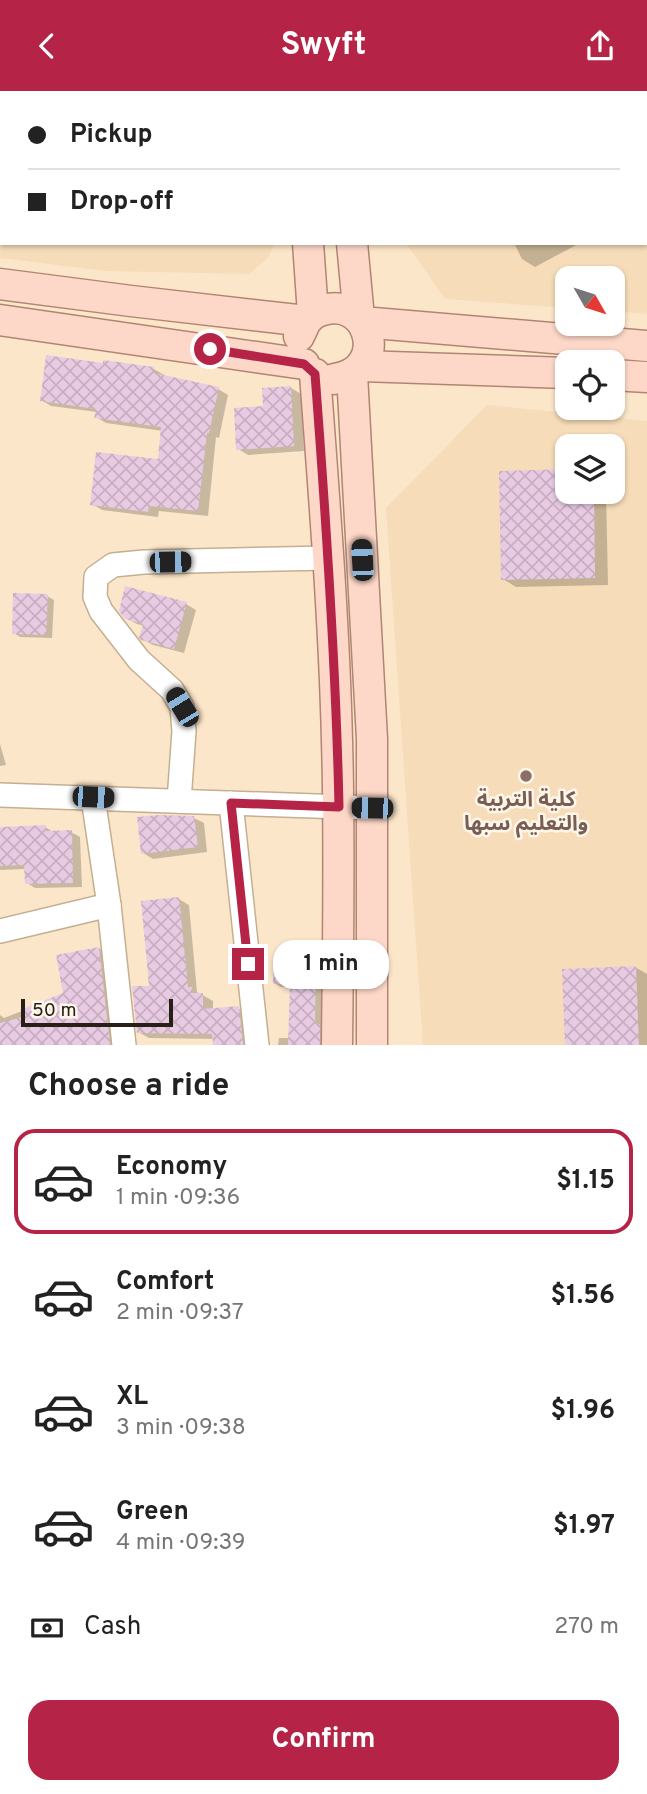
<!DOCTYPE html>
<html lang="en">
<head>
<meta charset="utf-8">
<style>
	body { margin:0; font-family:Overpass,"Noto Sans Arabic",sans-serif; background:#f6f6f6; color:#222; height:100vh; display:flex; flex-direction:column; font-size:26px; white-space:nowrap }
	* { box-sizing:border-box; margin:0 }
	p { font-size:23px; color:#767676 }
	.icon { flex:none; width:38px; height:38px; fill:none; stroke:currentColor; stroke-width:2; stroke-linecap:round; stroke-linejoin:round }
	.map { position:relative; height:954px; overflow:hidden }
	.side { display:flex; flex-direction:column; background:#fff; flex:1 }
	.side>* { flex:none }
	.banner { position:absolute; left:0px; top:0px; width:648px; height:154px; box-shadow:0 2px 5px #0004; display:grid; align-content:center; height:154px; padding:0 28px; background:#fff }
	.needle { width:46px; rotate:129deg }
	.fabs { position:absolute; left:555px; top:175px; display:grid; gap:14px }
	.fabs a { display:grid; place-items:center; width:70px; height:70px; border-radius:14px; background:#fff; box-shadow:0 2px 5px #0004; font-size:35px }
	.scale { position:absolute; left:21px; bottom:18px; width:152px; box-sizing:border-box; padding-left:7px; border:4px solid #282016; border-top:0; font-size:19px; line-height:24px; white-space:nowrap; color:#282016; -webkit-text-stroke:5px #fff6ea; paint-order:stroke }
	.end { position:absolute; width:32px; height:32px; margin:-16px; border:9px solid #b52446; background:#fff; box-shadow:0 0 0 4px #fff }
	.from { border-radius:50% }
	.bubble { position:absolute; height:49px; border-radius:21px; background:#fff; box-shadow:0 2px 5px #0004; font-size:23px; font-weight:700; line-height:49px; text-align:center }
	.car { position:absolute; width:21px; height:42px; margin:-21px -10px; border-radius:9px; box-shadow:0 0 5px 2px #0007; background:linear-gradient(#222 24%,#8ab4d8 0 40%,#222 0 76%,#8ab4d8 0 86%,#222 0) }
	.banner b { display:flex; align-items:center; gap:24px; height:66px; font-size:26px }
	.banner b+b { border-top:2px solid #e0e0e0 }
	.banner i { width:18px; height:18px; background:#222 }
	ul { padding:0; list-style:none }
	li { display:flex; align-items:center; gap:21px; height:105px; margin:0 14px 10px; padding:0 14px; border:4px solid transparent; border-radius:21px }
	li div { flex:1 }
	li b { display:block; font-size:26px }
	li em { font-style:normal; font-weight:700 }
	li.current { border-color:#b52446 }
	li>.icon { width:63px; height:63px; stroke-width:1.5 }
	h2 { padding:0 28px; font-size:32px; line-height:84px }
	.pay { display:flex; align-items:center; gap:18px; height:77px; padding:0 28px; font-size:26px }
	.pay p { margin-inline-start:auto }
	.button { display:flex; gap:14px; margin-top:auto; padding:14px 28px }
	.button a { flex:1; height:80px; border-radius:21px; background:#b52446; color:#fff; font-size:28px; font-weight:700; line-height:80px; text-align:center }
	header { display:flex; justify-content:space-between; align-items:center; height:91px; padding:0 28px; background:#b52446; color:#fff; font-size:32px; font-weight:700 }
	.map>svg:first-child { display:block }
</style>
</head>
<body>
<header><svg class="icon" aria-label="back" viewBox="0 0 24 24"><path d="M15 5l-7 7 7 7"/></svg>Swyft<svg class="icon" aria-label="share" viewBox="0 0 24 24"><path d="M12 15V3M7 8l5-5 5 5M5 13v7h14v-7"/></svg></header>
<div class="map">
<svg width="647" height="954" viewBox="0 0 647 954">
	<defs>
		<pattern id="building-cross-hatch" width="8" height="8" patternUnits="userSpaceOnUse" patternTransform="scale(1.75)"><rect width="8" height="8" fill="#e8cbe3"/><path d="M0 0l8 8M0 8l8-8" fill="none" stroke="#c7aec2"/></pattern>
	</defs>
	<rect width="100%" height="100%" fill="#fce6c9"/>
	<!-- built -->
	<g fill="#f6dcb8" fill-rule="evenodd">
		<path d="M0 0H254V2H2V152H275L268 167 249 183 105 180 0 167Z"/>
		<path d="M367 0H647V223L613 220 612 187H567V217L445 208 406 152H646V2H367Z"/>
		<path d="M487 314 647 330V954H423L386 417ZM567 355H612V401H567Z"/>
	</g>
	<!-- shadow -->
	<g fill="#0003">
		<path d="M152 0H196V2H151Z"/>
		<path d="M584 0H622L623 2H580Z"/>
		<path d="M0 22H2V140H0V104H1Z"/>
		<path d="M646 47 647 49 646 118Z"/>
		<path d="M514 152H580L535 176 522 168Z"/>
		<path d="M154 278 164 284V286L218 298 228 304 219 347 216 346 208 425 159 420 158 426 102 419 92 413 160 370 163 340 106 332 96 326 97 321 51 315 41 309Z"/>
		<path d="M291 297 301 303 304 360 248 364 238 358 265 317Z"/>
		<path d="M567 380V401H606L608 494 516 496 503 488Z"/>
		<path d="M47 505 54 509 52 547 20 546 14 542Z"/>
		<path d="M186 513 196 519 184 562 153 554 142 548 145 535 137 533 126 527Z"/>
		<path d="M0 653 6 674 0 675Z"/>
		<path d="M194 727 204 732 207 761 153 768 143 762Z"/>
		<path d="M45 736 55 742 71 741 80 746 82 796 35 797 27 792 26 778 0 779V738Z"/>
		<path d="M179 808 189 814 197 901 213 910V919L238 917 248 923 252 954H214V948L149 947 138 941Z"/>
		<path d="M99 857 107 862 117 954H0V924L4 927 65 903Z"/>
		<path d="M315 865 322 869 321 936 326 939V954H278L279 947H290L291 896H281L274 892 291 874Z"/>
		<path d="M635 876 647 883V954H567Z"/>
	</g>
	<!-- building -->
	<g fill="url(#building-cross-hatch)">
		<path d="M46 264 103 272V269L154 276V282L219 296 209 342H207L198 420 149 415 148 421 90 414 96 361 158 368 161 336 94 327 96 318 40 310Z"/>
		<path d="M291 295 294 355 236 359 234 317 263 315 262 297Z"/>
		<path d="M567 378V401H594L595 487 501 489 499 380Z"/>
		<path d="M125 495 187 511 174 558 141 549 139 547 143 533 125 528 119 520Z"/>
		<path d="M13 502 48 503 46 544 12 543Z"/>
		<path d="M159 724 194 725 198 756 141 763 137 726Z"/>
		<path d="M46 734V740L72 739 73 792 25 793 24 774 0 775V736Z"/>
		<path d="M179 806 188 896H192L191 902H203V918L239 915 243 954H213L212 943 137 942 132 895H149L141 810Z"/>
		<path d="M99 856 110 954H0V932L23 926 20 919 63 902 56 864Z"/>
		<path d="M290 863H316L315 933H320V954H288L290 893H273V872H290Z"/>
		<path d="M636 875 639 954H565L562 878Z"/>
	</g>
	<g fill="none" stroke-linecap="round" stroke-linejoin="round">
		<defs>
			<g id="minor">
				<path d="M0 704 372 717"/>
				<path d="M93 707 109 814 124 954"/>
				<path d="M179 710 184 640 182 616 172 599 139 569 101 520 95 506 96 486 113 474 144 471 328 467"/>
				<path d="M231 712 257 954"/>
				<path d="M0 840 109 814"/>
			</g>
			<g id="major">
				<path d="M297 0V2"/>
				<path d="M338 0V2"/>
				<path d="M352 152 359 227"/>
				<path d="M0 193 131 210 306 230"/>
				<path d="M313 223C369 195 394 280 334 288"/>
				<path d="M0 229 304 273"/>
				<path d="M362 231 647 255"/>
				<path d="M299 245 306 230 313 223 308 152"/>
				<path d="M361 275 567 282"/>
				<path d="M315 283C324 405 334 528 337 650 340 751 338 853 337 954"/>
				<path d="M352 283 372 648V954"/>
				<path d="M612 284 647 286"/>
			</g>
		</defs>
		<!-- minor casing -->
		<use href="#minor" stroke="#c3af92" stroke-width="26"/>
		<!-- major casing -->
		<use href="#major" stroke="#b18572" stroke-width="33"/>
		<!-- minor -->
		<use href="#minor" stroke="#fff" stroke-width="23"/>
		<!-- major -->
		<use href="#major" stroke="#fdd7c8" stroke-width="30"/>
	</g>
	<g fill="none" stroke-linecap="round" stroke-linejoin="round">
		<!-- route -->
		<path stroke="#b52446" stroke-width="9" d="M210 258 304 273 315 283C326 427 336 572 339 716L231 712 248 873"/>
	</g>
	<!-- markers -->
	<circle fill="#8d6e63" stroke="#fff6ea" stroke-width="2.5" cx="526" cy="685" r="7"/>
	<g text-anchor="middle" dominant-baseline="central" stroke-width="5" stroke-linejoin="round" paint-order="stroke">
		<!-- education labels -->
		<g font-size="21" font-weight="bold" fill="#785e54" stroke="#fff6ea">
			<text x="526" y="709">كلية التربية<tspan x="526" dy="24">والتعليم سبها</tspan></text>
		</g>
	</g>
</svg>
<div class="fabs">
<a><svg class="needle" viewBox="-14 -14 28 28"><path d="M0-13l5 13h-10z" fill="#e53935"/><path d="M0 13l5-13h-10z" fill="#767676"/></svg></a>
<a><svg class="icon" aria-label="locate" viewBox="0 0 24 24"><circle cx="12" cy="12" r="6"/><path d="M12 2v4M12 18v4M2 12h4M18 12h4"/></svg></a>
<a><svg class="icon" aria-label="layers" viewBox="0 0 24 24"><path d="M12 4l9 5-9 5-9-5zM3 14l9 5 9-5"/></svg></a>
</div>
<div class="scale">50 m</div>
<i class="end from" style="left:210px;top:258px"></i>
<i class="end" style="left:248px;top:873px"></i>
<div class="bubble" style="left:273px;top:849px;width:116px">1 min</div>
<i class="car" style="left:362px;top:469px;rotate:357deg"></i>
<i class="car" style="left:170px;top:471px;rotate:89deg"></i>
<i class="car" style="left:182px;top:616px;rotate:329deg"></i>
<i class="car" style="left:93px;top:706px;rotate:92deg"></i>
<i class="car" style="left:372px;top:717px;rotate:271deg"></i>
<div class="banner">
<b><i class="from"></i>Pickup</b>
<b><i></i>Drop-off</b>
</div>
</div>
<section class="side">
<h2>Choose a ride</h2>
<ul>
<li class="current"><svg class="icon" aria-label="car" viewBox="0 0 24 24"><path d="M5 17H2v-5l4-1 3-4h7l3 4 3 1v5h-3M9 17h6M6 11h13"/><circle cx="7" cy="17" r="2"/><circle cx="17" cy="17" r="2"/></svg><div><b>Economy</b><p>1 min · 09:36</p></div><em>$1.15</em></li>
<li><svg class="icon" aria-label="car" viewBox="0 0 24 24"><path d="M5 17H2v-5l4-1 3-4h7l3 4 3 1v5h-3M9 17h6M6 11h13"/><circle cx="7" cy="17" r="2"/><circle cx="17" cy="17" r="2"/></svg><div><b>Comfort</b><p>2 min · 09:37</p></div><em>$1.56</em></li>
<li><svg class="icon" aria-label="car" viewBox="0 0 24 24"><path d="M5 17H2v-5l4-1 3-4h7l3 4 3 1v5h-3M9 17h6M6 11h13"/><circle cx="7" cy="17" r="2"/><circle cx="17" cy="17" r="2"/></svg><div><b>XL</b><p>3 min · 09:38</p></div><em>$1.96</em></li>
<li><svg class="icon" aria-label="car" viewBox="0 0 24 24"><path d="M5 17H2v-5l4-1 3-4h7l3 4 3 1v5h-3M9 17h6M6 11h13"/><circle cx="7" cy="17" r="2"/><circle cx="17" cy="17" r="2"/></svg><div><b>Green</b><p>4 min · 09:39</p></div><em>$1.97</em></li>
</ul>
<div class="pay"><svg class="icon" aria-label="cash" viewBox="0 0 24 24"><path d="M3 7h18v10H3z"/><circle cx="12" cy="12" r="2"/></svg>Cash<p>270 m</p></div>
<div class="button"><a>Confirm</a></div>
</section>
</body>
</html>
